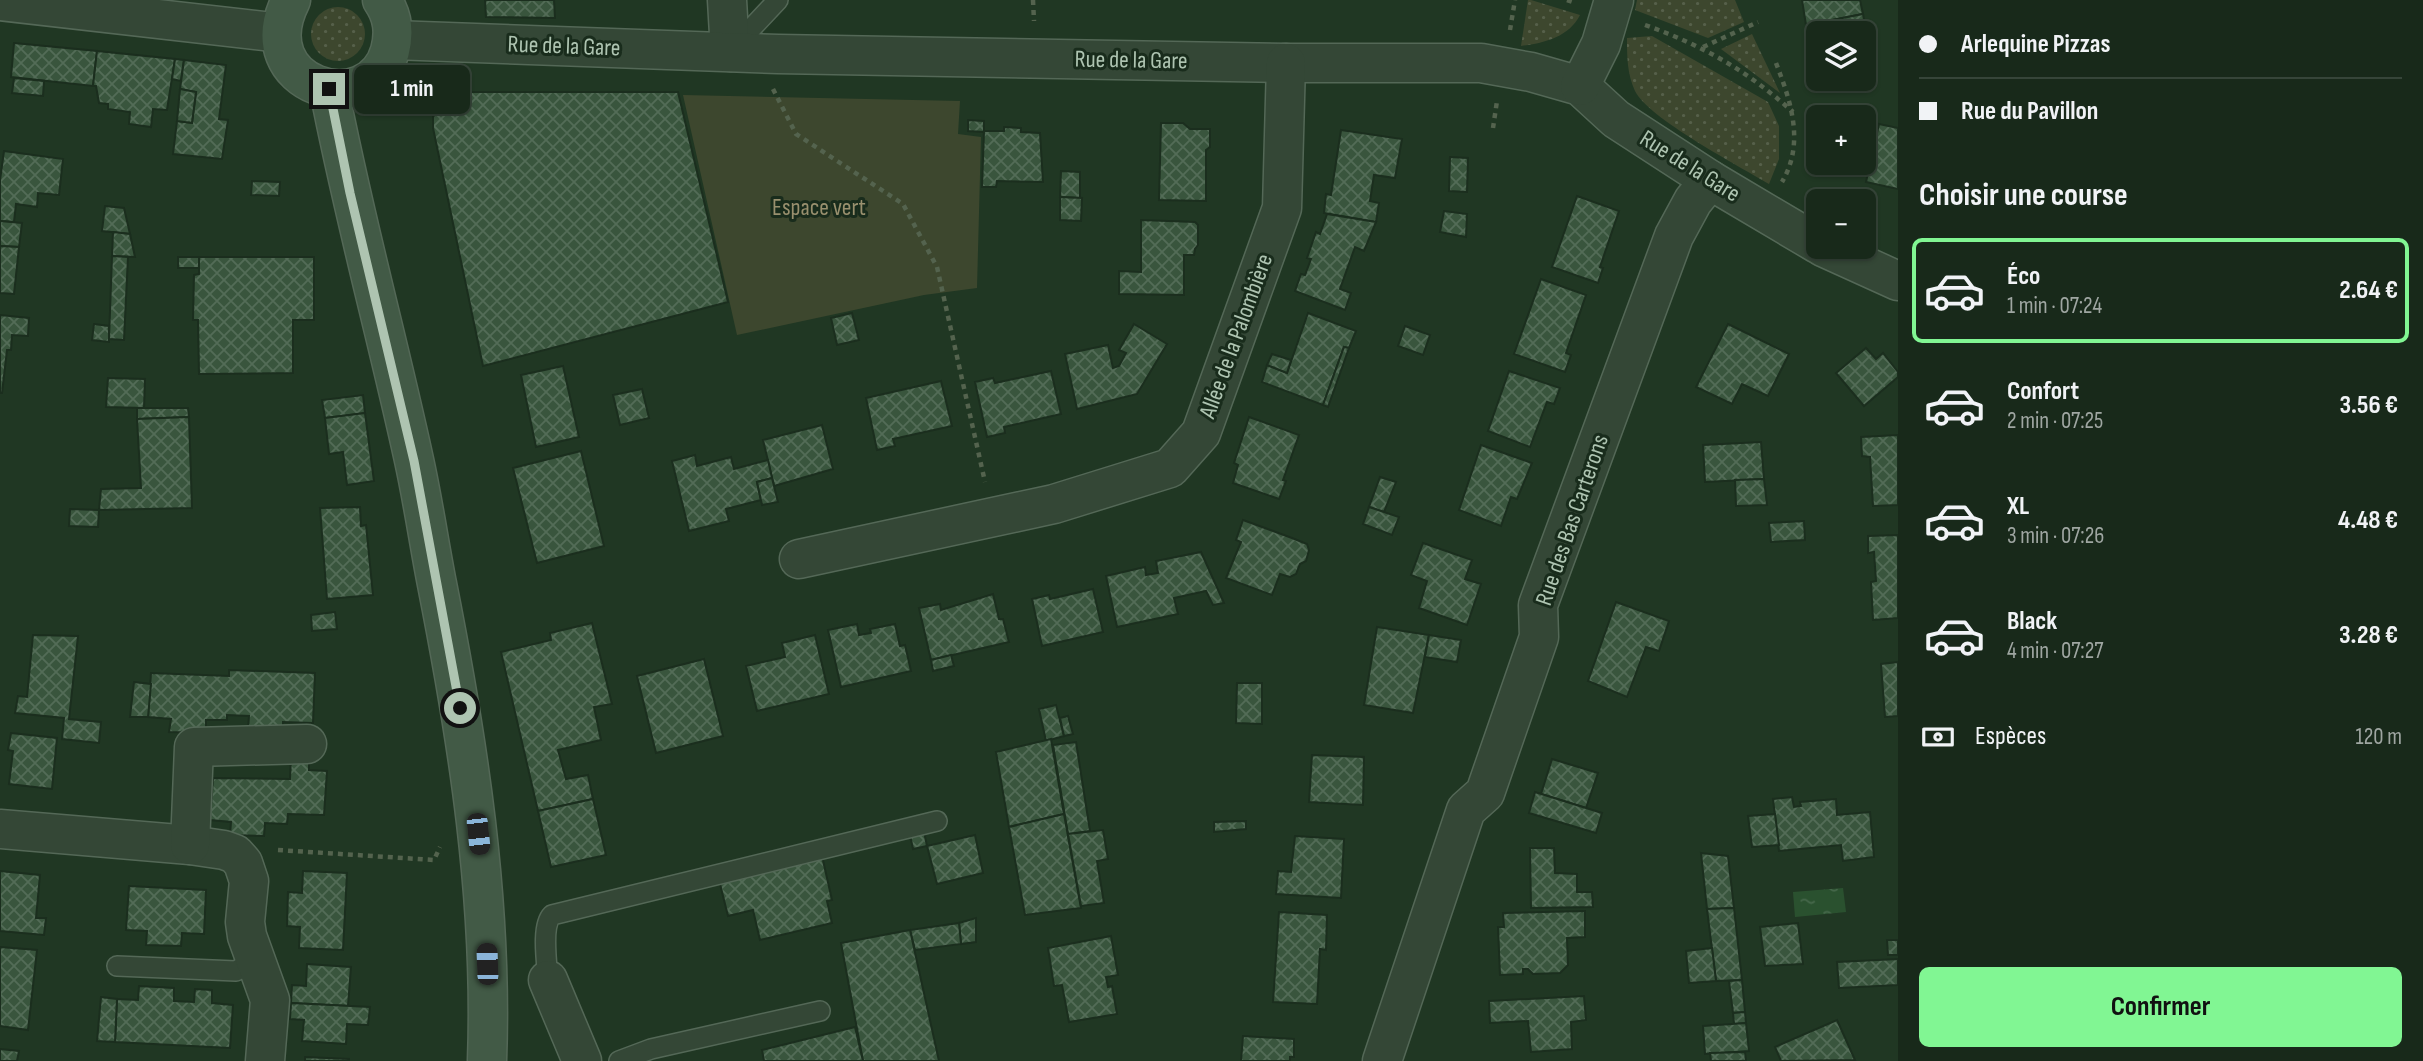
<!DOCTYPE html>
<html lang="fr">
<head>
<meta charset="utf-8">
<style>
	body { margin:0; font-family:"Sofia Sans Condensed",sans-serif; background:#213123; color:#f1f3f6; height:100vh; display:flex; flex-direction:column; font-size:26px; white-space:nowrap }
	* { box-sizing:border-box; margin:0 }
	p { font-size:23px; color:#9fa6a2 }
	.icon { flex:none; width:38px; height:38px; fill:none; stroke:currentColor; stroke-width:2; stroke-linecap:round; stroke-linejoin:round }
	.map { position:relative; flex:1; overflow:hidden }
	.drawer { display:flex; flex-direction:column; background:#18291a; width:525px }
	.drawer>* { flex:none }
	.banner { display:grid; align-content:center; height:154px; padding:0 21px; background:#18291a }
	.buttons { position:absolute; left:1806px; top:21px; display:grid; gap:14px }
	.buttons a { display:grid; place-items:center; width:70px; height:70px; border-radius:10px; background:#18291a; box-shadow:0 2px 5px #0004,0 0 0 2px #364539; font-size:35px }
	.end { position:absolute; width:32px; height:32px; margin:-16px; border:9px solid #aec4b1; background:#111; box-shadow:0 0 0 4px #111 }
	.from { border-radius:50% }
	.bubble { position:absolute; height:49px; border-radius:10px; background:#18291a; box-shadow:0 2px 5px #0004,0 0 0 2px #364539; font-size:23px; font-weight:700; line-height:49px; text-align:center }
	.car { position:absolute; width:21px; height:42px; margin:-21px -10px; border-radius:9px; box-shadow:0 0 5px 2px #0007; background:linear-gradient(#222 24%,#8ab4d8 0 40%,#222 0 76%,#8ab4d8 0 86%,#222 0) }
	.banner b { display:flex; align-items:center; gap:24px; height:66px; font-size:26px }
	.banner b+b { border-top:2px solid #364539 }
	.banner i { width:18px; height:18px; background:#f1f3f6 }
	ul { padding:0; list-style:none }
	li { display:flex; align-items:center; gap:21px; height:105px; margin:0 14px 10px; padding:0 7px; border:4px solid transparent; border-radius:10px }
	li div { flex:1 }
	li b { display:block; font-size:26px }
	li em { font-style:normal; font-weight:700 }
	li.current { border-color:#81f693 }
	li>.icon { width:63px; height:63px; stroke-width:1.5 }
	h2 { padding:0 21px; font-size:32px; line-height:84px }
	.pay { display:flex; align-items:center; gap:18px; height:77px; padding:0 21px; font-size:26px }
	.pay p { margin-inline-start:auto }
	.button { display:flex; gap:14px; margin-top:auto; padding:14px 21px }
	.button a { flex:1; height:80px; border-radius:10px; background:#81f693; color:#111; font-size:28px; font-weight:700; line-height:80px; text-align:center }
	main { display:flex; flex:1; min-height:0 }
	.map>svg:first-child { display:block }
</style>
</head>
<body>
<main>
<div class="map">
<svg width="1898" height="1061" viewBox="0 0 1898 1061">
	<defs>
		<pattern id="grass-dots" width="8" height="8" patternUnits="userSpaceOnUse" patternTransform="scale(1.75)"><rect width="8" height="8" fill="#3d472e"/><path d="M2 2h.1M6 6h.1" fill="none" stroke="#56604a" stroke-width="1.8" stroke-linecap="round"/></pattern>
		<pattern id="water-ripples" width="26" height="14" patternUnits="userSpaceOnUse" patternTransform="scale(1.75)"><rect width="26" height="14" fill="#2a512f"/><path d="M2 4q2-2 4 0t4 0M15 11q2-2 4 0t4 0" fill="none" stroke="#46684b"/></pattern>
		<pattern id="building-cross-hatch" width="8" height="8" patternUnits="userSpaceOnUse" patternTransform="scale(1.75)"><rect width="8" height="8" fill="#39553d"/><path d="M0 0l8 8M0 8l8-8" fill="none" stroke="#536c57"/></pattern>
	</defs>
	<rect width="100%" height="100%" fill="#203723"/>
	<!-- grass -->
	<g fill="url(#grass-dots)">
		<path d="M1528 0H1531L1580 15C1569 37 1544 43 1521 46Z"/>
		<path d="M1637 0H1735L1744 22 1708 38 1635 10Z"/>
		<circle cx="338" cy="34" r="27"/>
		<path d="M1752 34 1780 93 1721 49Z"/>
		<path d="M1652 36 1768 102 1779 126V159L1769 184C1739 166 1648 118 1635 91 1627 74 1627 56 1627 38Z"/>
	</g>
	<!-- green -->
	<path fill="#3d472e" d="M683 95 960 101 958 134 981 137 977 288 924 295 737 335Z"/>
	<!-- water -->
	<path fill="url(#water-ripples)" d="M1843 888 1846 912 1795 917 1793 892Z"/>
	<!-- building -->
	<g fill="url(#building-cross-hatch)" stroke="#1b2e1e" stroke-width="2">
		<path d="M485 0H554L555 18 486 17Z"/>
		<path d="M1802 0H1860L1863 14 1806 25Z"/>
		<path d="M1863 14 1872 64 1864 66V33H1824L1822 22Z"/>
		<path d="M14 43 97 51 93 86 11 77Z"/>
		<path d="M97 51 175 59 167 110 153 109 151 127 129 124 130 112 108 109V104L99 103 96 86H93Z"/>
		<path d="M175 59 184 60 181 81 172 79Z"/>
		<path d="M184 60 226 65 219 119 228 120 222 159 173 154 177 121 192 123 196 92 180 89Z"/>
		<path d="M14 78 44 81 43 96 12 93Z"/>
		<path d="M180 89 196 92 192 123 177 121Z"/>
		<path d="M465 92H678L728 302 483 366 433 128V117L440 106 450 98Z"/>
		<path d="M968 120 984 121V132L968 131Z"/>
		<path d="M1161 123H1183L1190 129H1210V147L1206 150V201L1159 200Z"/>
		<path d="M1879 124 1898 128V189L1866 182Z"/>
		<path d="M1004 127 1021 128V132L1040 133 1043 182 997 181 996 187H982L984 131H1004Z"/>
		<path d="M1341 130 1402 139 1395 178 1374 175 1370 201 1379 203 1376 222 1324 213 1326 194 1331 195Z"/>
		<path d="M4 151 63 159 59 195 38 193 37 207 16 204 14 222 0 221V180Z"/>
		<path d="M1450 157 1468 158 1467 192 1449 191Z"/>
		<path d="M1061 171 1080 172V198L1060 197Z"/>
		<path d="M252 181 280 182 279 196 251 195Z"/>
		<path d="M1577 196 1619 211 1600 267 1603 268 1598 283 1552 267Z"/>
		<path d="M1060 197 1082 198 1081 221 1060 220Z"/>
		<path d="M105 206 124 208 130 234 102 231Z"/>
		<path d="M1444 211 1467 214 1466 237 1440 232Z"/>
		<path d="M1327 214 1376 222 1364 251 1355 247 1340 289 1351 293 1345 310 1295 291 1301 274 1305 275 1311 259 1307 258 1316 232 1320 234Z"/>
		<path d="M1141 220 1195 222 1198 225V245L1195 249 1194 255H1184V295L1119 294V271L1141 272Z"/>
		<path d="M0 221 22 223 19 247 0 246Z"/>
		<path d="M113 232 130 234 135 257 112 256Z"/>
		<path d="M0 246 19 247 14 294 0 293Z"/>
		<path d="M112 256 128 257 124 340 109 339Z"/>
		<rect x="178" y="257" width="21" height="11"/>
		<path d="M199 257H314V320H293V373L199 374 198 320H193L194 275 199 274Z"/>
		<path d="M1541 279 1586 295 1566 353 1571 355 1565 372 1514 354Z"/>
		<path d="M852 313 859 340 837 345 831 318Z"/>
		<path d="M1308 313 1356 331 1349 348 1344 347 1323 405 1262 382 1267 365 1287 373Z"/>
		<path d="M0 315 29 318 28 336 12 335 11 350H7L2 393H0Z"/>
		<path d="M94 324 109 326V342L92 340Z"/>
		<path d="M1134 324 1167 344 1137 394 1077 409 1065 354 1108 345 1113 368 1119 366 1126 353 1119 350Z"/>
		<path d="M1728 324 1789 354 1768 396 1742 384 1732 404 1696 387Z"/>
		<path d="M1405 326 1430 335 1423 355 1398 346Z"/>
		<path d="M1344 347 1349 348 1328 407 1323 405Z"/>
		<path d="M1866 348 1876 359 1883 353 1898 372V377L1864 406 1836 373Z"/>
		<path d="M1272 354 1291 360 1287 373 1267 365Z"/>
		<path d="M563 366 579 437 536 447 521 375Z"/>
		<path d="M1051 371 1061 414 1004 427 1005 433 987 437 975 382 993 378 995 383Z"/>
		<path d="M1509 371 1560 388 1554 404 1547 402 1530 447 1488 431Z"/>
		<path d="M108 378 145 379 144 408 106 407Z"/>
		<path d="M941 381 952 426 893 439 895 446 877 450 866 398Z"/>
		<path d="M642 389 649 418 620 425 613 395Z"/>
		<path d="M363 395 365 413 325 418 322 400Z"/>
		<path d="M137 408H188L189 417 137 419Z"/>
		<path d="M365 413 374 481 347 485 343 452 329 454 325 418Z"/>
		<path d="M189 417 192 508 99 510 101 489 141 488 137 419Z"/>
		<path d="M1249 417 1299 435 1283 480 1286 481 1279 499 1233 483 1238 465 1234 463Z"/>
		<path d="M822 425 833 469 774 486 763 440Z"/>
		<path d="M1898 435V505L1873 506 1870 457 1862 456 1861 437Z"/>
		<path d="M1761 442 1764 479 1705 482 1703 445Z"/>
		<path d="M1481 445 1532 463 1517 499 1511 497 1501 526 1459 510Z"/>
		<path d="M581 451 604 546 537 563 513 468Z"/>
		<path d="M695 455 697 466 731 457 734 469 768 460 772 478 757 482 761 500 726 509 729 521 689 531 672 461Z"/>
		<path d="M1380 477 1396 482 1384 512 1369 507Z"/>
		<path d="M772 478 778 502 762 505 757 482Z"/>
		<path d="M1764 479 1767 505 1736 506 1735 480Z"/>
		<path d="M360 507 361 526 366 525 373 595 327 599 320 508Z"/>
		<path d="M1369 507 1399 517 1392 535 1363 524Z"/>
		<path d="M70 509 99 510 98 527 69 526Z"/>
		<path d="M1243 520 1292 538 1307 544 1309 550 1306 561 1300 564 1296 574 1290 577 1280 574 1272 595 1226 578 1241 542 1236 540Z"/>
		<path d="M1804 521 1805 540 1771 542 1769 523Z"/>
		<path d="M1898 535V618L1873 620 1871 582 1876 581 1874 552 1868 553V536Z"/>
		<path d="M1423 543 1472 560 1465 579 1481 584 1467 625 1419 608 1427 581 1411 575Z"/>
		<path d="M1201 552 1224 603 1213 605 1206 591 1174 598 1178 614 1117 627 1106 576 1145 567 1146 575 1158 573 1156 561Z"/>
		<path d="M1093 589 1103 632 1042 646 1032 599 1049 595 1050 599Z"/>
		<path d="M993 594 999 619H1003L1009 642 931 660 919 608 940 604 941 610Z"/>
		<path d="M1616 602 1669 621 1659 651 1646 647 1627 697 1588 681Z"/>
		<path d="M335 612 337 629 312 631 311 615Z"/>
		<path d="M592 623 612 704 594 707 601 740 558 750 566 779 588 775 593 799 538 811 501 652 551 640 550 633Z"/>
		<path d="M857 624 859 635 871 633 870 629 895 624 900 646 905 645 911 671 841 687 828 630Z"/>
		<path d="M1377 627 1429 635 1413 713 1364 705Z"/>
		<path d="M33 635 78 636 69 719 101 722 99 743 62 739 64 718 15 713 18 696 27 697Z"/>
		<path d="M815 635 829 694 757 711 746 666 785 657 782 643Z"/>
		<path d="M1429 635 1461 640 1457 662 1425 657Z"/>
		<path d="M951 655 954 666 933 671 931 660Z"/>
		<path d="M704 659 723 736 656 753 637 676Z"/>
		<path d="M1898 662V716L1885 717 1881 664Z"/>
		<path d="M229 670 315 673 313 723 283 722V730L248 729 249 716 227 715V720H206V733L169 732 171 719 148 717 151 673 229 676Z"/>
		<path d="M134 682 151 684 148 717H130Z"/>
		<path d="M1237 683H1262V724L1236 723Z"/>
		<path d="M1056 705 1064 736 1046 741 1039 709Z"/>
		<path d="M1068 716 1073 734 1064 736 1060 718Z"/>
		<path d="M11 733 57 738 52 789 9 784 13 751 8 750Z"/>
		<path d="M1051 739 1064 814 1009 827 996 752Z"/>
		<path d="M1076 742 1090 831 1068 834 1053 745Z"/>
		<path d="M1312 755 1364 757 1363 805 1309 802Z"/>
		<path d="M291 756H309V770L327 771 324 815 288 814 287 824 265 823 264 836 230 835 231 822 210 820 213 778 290 779Z"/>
		<path d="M1552 759 1598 773 1586 808 1541 794Z"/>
		<path d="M1535 792 1602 813 1596 833 1529 813Z"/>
		<path d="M1792 797 1794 807 1801 806 1800 802 1836 799 1837 815 1870 812 1874 857 1843 861 1841 845 1779 851 1773 799Z"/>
		<path d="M593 799 606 855 551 867 538 811Z"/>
		<path d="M1064 814 1081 908 1025 915 1009 827Z"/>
		<path d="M1775 814 1779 845 1752 847 1748 816Z"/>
		<path d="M1246 821V829L1214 832V822Z"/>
		<path d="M1103 830 1108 859 1097 861 1104 903 1081 906 1068 834Z"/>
		<path d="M924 832 927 846 913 849 910 835Z"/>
		<path d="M975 835 983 873 937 884 927 846Z"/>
		<path d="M1295 836 1344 839 1341 898 1276 894 1278 871 1291 872Z"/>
		<path d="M1530 848H1554L1555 873 1577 874V892H1592L1593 907 1531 908Z"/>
		<path d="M1701 853 1728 856 1734 908 1707 909Z"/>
		<path d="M822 856 832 900 827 901 832 923 760 940 753 910 728 916 719 880Z"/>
		<path d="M0 871 40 875 36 918H46L44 935 0 931Z"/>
		<path d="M303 871 347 873 343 950 299 948 300 927 287 926 288 892 302 893Z"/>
		<path d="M129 886 206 890 204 934 182 933 181 946 146 945 147 931 126 930Z"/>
		<path d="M1734 908 1742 980 1716 981 1707 909Z"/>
		<path d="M1585 911V937L1567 938 1568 965 1560 973 1533 974 1528 969H1523V974L1500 975 1498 927H1504L1503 913Z"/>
		<path d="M1279 912 1327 915 1326 950 1320 949 1317 1004 1273 1002Z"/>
		<path d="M976 918V942L961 944 959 923Z"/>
		<path d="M959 923 961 944 915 950 910 930Z"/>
		<path d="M1798 923 1803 964 1765 966 1760 927Z"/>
		<path d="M910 930 939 1061H863L841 943Z"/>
		<path d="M1111 936 1118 975 1106 977 1108 987 1112 986 1117 1014 1069 1022 1062 985 1054 986 1048 948Z"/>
		<path d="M1887 940H1898V955H1888Z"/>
		<path d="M0 947 37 950 28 1030 0 1026Z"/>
		<path d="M1712 948 1716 981 1689 983 1686 951Z"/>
		<path d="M1898 959V985L1839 988 1837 962Z"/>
		<path d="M307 964 351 967 348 1006 291 1003 292 985 306 986Z"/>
		<path d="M1742 980 1745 1012 1733 1013 1729 981Z"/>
		<path d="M139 986 174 988V1001L194 1002 195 989 212 990V1003L233 1005 230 1048 115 1042 117 999 138 1000Z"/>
		<path d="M1584 996 1586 1020 1571 1022 1572 1049 1531 1052 1528 1021 1490 1023 1489 1001Z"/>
		<path d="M101 997 117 999 115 1042 97 1041Z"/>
		<path d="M291 1003 370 1007 368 1025 347 1024 346 1044 302 1041 304 1020 290 1019Z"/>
		<path d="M1745 1012 1746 1023 1734 1024 1733 1013Z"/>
		<path d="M1837 1020 1855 1060 1781 1061 1775 1047Z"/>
		<path d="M1746 1023 1749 1051 1705 1054 1703 1026Z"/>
		<path d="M855 1027 863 1061H764L762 1050Z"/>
		<path d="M1243 1036 1294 1039V1057H1290V1061H1241Z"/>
		<path d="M0 1049 19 1051 17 1061H0Z"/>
		<path d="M1745 1052 1746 1061H1711L1710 1053Z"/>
		<path d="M305 1057 349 1059V1061H305Z"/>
	</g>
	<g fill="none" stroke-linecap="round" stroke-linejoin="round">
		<defs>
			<g id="lane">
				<path d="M731 50 778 0"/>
				<path d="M117 966 236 971 255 960"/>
				<path d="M548 980C547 964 541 926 552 915L937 821"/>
				<path d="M619 1061 651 1049 820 1011"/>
			</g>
			<g id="street">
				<path d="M727 0 730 52"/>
				<path d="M0 1 281 33"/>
				<path d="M393 40 778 54 1286 63H1481L1531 72 1580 86 1616 119 1710 180 1818 244"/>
				<path d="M1580 86 1601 44 1614 0"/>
				<path d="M1823 247 1898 281"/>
				<path d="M799 559 1054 504 1170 468 1201 433 1282 208 1286 63"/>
				<path d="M0 829 190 845 224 850 235 854 243 863 249 881 245 922 247 936 270 1000 265 1061"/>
				<path d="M190 845 194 747 307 744"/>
				<path d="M548 980 582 1061"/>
				<path d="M1382 1061 1466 810 1485 793 1539 637 1538 605 1674 236 1693 201 1710 180"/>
			</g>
			<g id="secondary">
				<path d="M291 0C247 87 370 122 390 51 395 32 393 16 382 0"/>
				<path d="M329 89C353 214 387 336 414 460 423 501 429 543 437 584 468 741 493 901 487 1061"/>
			</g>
		</defs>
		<!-- lane casing -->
		<use href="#lane" stroke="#546857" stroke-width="22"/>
		<!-- street casing -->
		<use href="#street" stroke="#546857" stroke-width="41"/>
		<!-- secondary casing -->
		<use href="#secondary" stroke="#546857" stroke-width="41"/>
		<!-- path -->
		<g stroke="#54634e" stroke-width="4.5" stroke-dasharray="5 5" stroke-linecap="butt">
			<path d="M1033 0 1034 21"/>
			<path d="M1567 0 1576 3"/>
			<path d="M1645 25C1704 46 1746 70 1793 112"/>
			<path d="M1510 30 1515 0"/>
			<path d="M1703 47 1758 22"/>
			<path d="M1776 63C1791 102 1805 143 1782 182"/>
			<path d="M773 89 796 134 903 204 937 267 985 482"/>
			<path d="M1493 128 1497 101"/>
			<path d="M278 850 434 860 440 847"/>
		</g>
		<!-- lane -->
		<use href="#lane" stroke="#344736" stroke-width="19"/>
		<!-- street -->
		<use href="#street" stroke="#344736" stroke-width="38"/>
		<!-- secondary -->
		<use href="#secondary" stroke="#425a46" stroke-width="38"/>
	</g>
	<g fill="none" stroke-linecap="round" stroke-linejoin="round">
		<!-- route -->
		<path stroke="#aec4b1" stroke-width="9" d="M329 89 350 193 414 461 460 708"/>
	</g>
	<g text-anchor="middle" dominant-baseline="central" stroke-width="6" stroke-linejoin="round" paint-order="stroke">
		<!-- street labels -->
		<g font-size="24" fill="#aec4b1" stroke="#192c1c">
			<text transform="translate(564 46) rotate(2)">Rue de la Gare</text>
			<text transform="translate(1131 60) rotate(1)">Rue de la Gare</text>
			<text transform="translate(1690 166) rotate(32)">Rue de la Gare</text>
			<text transform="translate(1236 336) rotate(-70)">Allée de la Palombière</text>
			<text transform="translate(1572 520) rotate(-71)">Rue des Bas Carterons</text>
		</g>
		<!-- park labels -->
		<g font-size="24" fill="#99906e" stroke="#192c1c">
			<text x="819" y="207">Espace vert</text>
		</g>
	</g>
</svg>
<div class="buttons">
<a><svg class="icon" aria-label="layers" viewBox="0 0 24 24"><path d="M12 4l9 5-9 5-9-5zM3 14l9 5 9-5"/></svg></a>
<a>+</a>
<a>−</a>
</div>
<i class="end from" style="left:460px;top:708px"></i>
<i class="end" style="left:329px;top:89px"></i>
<div class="bubble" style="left:354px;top:65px;width:116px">1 min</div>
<i class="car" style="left:478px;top:834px;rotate:174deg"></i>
<i class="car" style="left:487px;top:964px;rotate:358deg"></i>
</div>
<section class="drawer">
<div class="banner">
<b><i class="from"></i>Arlequine Pizzas</b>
<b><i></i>Rue du Pavillon</b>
</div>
<h2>Choisir une course</h2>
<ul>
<li class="current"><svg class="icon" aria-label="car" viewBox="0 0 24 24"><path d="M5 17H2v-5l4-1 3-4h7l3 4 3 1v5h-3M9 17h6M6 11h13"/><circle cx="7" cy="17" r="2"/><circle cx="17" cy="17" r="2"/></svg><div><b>Éco</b><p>1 min · 07:24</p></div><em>2.64 €</em></li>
<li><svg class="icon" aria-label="car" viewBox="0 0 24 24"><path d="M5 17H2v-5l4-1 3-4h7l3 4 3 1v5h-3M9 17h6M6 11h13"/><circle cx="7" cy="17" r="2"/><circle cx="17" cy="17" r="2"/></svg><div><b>Confort</b><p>2 min · 07:25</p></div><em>3.56 €</em></li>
<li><svg class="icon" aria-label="car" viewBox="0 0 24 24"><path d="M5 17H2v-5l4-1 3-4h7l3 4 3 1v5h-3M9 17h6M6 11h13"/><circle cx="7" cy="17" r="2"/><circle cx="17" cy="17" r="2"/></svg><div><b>XL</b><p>3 min · 07:26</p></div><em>4.48 €</em></li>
<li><svg class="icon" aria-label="car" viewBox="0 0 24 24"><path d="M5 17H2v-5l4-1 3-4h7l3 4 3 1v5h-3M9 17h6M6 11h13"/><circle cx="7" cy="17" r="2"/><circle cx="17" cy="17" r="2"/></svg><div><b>Black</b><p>4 min · 07:27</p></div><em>3.28 €</em></li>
</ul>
<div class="pay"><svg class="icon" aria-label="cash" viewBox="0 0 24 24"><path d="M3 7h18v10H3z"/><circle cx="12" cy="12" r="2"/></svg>Espèces<p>120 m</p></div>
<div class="button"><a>Confirmer</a></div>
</section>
</main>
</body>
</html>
